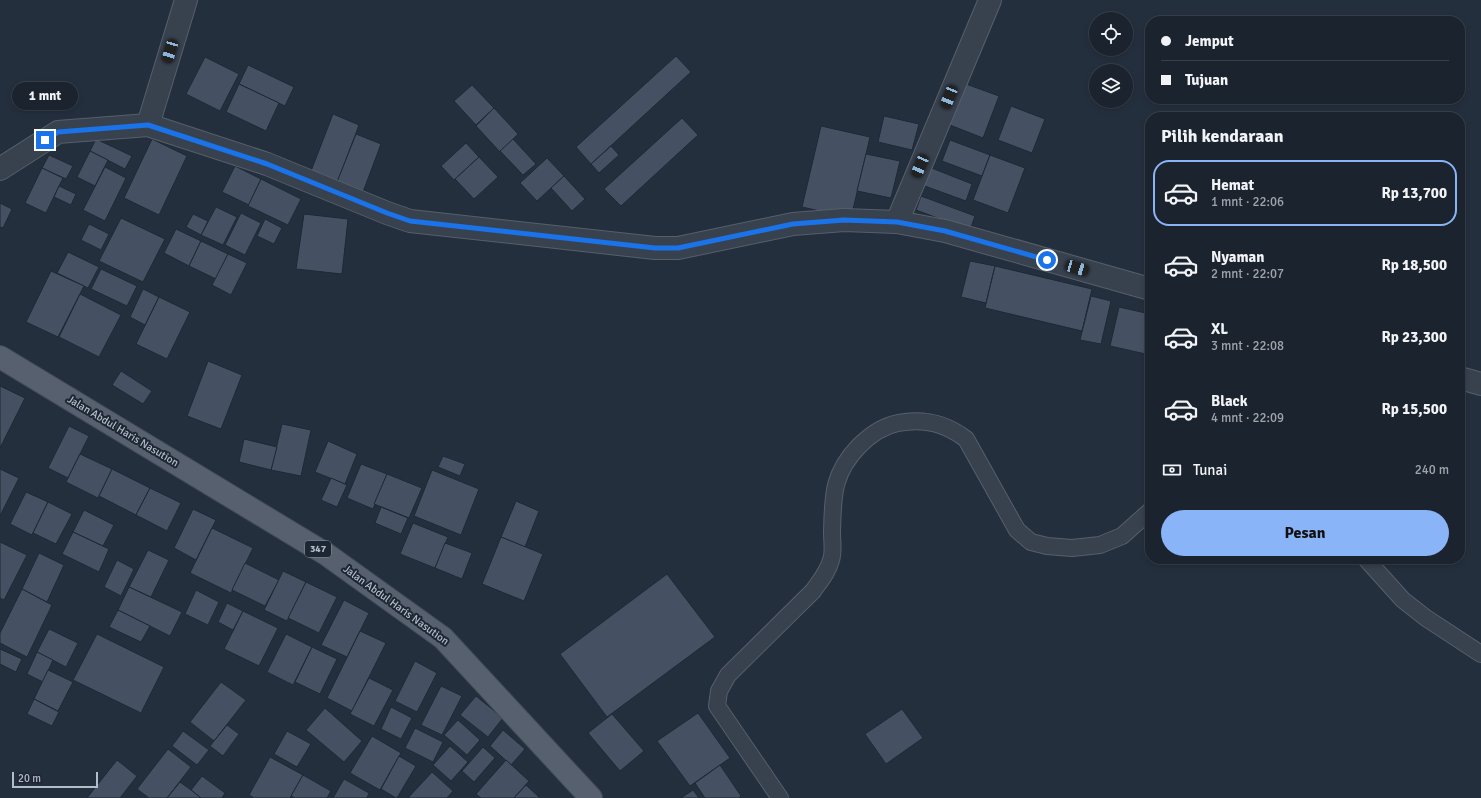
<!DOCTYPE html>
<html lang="id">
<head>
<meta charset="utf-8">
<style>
	body { margin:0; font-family:Signika,sans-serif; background:#242b36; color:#f1f3f6; height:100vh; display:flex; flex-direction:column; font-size:15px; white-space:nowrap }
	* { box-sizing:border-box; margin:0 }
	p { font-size:13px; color:#a0a4aa }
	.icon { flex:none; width:22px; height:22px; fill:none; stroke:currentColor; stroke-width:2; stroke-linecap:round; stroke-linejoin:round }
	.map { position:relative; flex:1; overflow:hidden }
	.drawer { position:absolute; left:1145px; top:112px; width:320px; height:452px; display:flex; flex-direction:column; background:#1b232e; border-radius:16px; box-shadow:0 2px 6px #0003,0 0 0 1px #39404a }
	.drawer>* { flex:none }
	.top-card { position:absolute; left:1145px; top:16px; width:320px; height:88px; border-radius:16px; box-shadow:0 2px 6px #0003,0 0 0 1px #39404a; display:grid; align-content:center; height:88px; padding:0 16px; background:#1b232e }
	.controls { position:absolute; left:1089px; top:12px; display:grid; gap:8px }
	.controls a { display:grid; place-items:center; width:44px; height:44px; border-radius:50%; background:#1b232e; box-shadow:0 2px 6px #0003,0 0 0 1px #39404a; font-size:20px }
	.scale { position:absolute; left:12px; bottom:10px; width:86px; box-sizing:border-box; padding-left:4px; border:2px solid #b4bcc9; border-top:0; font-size:11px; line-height:14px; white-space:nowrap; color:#b4bcc9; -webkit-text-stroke:3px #1d2633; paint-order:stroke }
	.end { position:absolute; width:18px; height:18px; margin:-9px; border:5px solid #1a73e8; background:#fff; box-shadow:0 0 0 2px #fff }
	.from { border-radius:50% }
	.bubble { position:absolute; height:28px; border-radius:14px; background:#1b232e; box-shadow:0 2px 6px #0003,0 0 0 1px #39404a; font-size:13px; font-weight:700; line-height:28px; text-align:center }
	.car { position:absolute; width:12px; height:24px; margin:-12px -6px; border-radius:5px; box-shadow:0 0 3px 1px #0007; background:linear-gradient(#222 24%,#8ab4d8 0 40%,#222 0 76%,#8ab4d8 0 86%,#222 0) }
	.top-card b { display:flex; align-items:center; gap:14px; height:38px; font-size:15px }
	.top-card b+b { border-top:1px solid #39404a }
	.top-card i { width:10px; height:10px; background:#f1f3f6 }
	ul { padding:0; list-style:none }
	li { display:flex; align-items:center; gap:12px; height:66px; margin:0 8px 6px; padding:0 8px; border:2px solid transparent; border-radius:16px }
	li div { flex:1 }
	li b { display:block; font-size:15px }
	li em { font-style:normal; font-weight:700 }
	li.active { border-color:#8ab4f8 }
	li>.icon { width:36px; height:36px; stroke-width:1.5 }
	h2 { padding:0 16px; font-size:18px; line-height:48px }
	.pay { display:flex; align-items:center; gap:10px; height:44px; padding:0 16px; font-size:15px }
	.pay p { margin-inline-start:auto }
	.button { display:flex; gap:8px; margin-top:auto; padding:8px 16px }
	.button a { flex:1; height:46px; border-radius:24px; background:#8ab4f8; color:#111; font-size:16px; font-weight:700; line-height:46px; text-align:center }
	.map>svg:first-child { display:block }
</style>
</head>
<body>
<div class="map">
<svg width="1481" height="798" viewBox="0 0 1481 798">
	<rect width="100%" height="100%" fill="#242f3e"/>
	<!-- building -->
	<g fill="#455162" stroke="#1f2835">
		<path d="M676 56 691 72 591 164 576 147Z"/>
		<path d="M205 57 239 74 220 111 186 94Z"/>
		<path d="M248 65 294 87 285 106 239 84Z"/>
		<path d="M239 84 279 103 266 131 226 112Z"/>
		<path d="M966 84 999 96 983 138 950 125Z"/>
		<path d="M472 85 494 108 476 125 454 101Z"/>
		<path d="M1011 106 1045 119 1032 153 998 140Z"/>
		<path d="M494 108 518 134 500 152 476 126Z"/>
		<path d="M333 114 359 125 338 181 311 171Z"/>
		<path d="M884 116 919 124 912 150 878 142Z"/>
		<path d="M682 118 698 135 621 206 604 189Z"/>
		<path d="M821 126 870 137 851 218 802 207Z"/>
		<path d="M356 134 381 144 363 192 337 182Z"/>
		<path d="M96 139 132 156 125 169 90 151Z"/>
		<path d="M152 139 187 156 159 215 124 198Z"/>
		<path d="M513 139 536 164 523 175 500 151Z"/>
		<path d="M950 140 990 155 982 176 942 161Z"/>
		<path d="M466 143 479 157 454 180 441 166Z"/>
		<path d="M611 146 619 155 599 173 591 164Z"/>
		<path d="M90 151 108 160 95 186 77 177Z"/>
		<path d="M866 154 900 161 891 198 857 191Z"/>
		<path d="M49 155 73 166 66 179 42 168Z"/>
		<path d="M990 155 1025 168 1008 213 973 200Z"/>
		<path d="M479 157 498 177 474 199 455 179Z"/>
		<path d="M547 158 564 176 537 201 520 183Z"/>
		<path d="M235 166 261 179 249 205 222 192Z"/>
		<path d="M105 167 126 178 105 221 83 210Z"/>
		<path d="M929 167 972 184 966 201 922 185Z"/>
		<path d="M42 168 63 178 46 213 25 203Z"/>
		<path d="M564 176 585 199 572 211 551 188Z"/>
		<path d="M261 179 301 199 288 225 248 206Z"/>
		<path d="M59 186 76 194 71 205 54 197Z"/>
		<path d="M921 196 975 216 970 230 916 210Z"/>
		<path d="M0 203 12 209 3 228 0 227Z"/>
		<path d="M216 207 237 217 223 245 201 235Z"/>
		<path d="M241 213 261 223 245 255 225 245Z"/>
		<path d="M193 214 208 221 201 235 186 227Z"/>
		<path d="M304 214 348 219 342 274 296 269Z"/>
		<path d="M121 218 165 239 143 282 99 261Z"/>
		<path d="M265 219 282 228 274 244 257 236Z"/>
		<path d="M89 224 109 234 101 250 81 240Z"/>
		<path d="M176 229 201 241 189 266 164 253Z"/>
		<path d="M201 241 228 254 216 279 189 266Z"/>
		<path d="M68 252 99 267 88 288 57 273Z"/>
		<path d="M228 254 247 263 231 295 212 285Z"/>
		<path d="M970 261 995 266 986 303 961 297Z"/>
		<path d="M995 266 1092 289 1082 331 985 308Z"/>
		<path d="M101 269 137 286 127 306 91 289Z"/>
		<path d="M51 271 84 286 58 337 26 322Z"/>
		<path d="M143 289 159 297 145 325 130 317Z"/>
		<path d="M80 294 121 315 99 357 59 337Z"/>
		<path d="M1091 296 1111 301 1101 344 1080 340Z"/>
		<path d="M159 297 190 312 167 359 136 344Z"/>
		<path d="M1119 307 1150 314V355L1110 346Z"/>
		<path d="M208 361 242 375 221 429 187 416Z"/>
		<path d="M121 371 152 391 143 404 112 385Z"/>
		<path d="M0 386 25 398 0 448Z"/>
		<path d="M282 424 311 430 301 476 271 470Z"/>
		<path d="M69 426 89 436 68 478 48 468Z"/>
		<path d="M244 439 277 447 271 470 239 462Z"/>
		<path d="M328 441 357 454 345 484 315 472Z"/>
		<path d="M80 454 112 469 98 498 66 482Z"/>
		<path d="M443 456 465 464 460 476 438 467Z"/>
		<path d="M361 464 387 474 373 509 347 498Z"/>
		<path d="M0 469 19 478 0 516Z"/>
		<path d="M112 469 150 488 136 515 99 496Z"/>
		<path d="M432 470 479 489 461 535 414 516Z"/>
		<path d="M387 474 422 488 409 518 374 504Z"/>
		<path d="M331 478 347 485 337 507 321 500Z"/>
		<path d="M150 488 181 503 167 531 136 515Z"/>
		<path d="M26 492 48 502 32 535 10 524Z"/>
		<path d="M516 501 539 511 525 547 501 537Z"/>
		<path d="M48 502 72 514 56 544 33 533Z"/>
		<path d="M381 507 408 518 401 534 375 523Z"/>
		<path d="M193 509 216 520 196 560 174 548Z"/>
		<path d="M84 510 114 525 103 546 73 532Z"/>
		<path d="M413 523 448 537 435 568 400 554Z"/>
		<path d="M212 528 253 548 231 593 190 573Z"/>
		<path d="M73 532 109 549 99 572 62 554Z"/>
		<path d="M501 537 543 554 524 601 482 584Z"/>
		<path d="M0 542 27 555 4 600 0 598Z"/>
		<path d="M445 543 472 553 462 579 435 568Z"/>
		<path d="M148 550 169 560 151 597 129 587Z"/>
		<path d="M39 553 64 565 47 602 22 589Z"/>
		<path d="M117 560 134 569 121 596 104 587Z"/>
		<path d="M245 563 279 580 265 606 232 590Z"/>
		<path d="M283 571 306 582 287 621 264 610Z"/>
		<path d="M667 574 715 637 607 717 560 654Z"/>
		<path d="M306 582 337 597 319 633 288 618Z"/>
		<path d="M129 587 182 612 170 636 118 610Z"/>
		<path d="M22 589 52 605 27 657 0 643V633Z"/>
		<path d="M196 590 219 602 208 625 185 614Z"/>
		<path d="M344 600 369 613 347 657 321 645Z"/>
		<path d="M227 603 243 611 233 630 218 622Z"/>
		<path d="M118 610 150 626 141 642 109 627Z"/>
		<path d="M243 611 278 628 259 666 224 649Z"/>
		<path d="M49 629 78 643 66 667 37 652Z"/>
		<path d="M360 631 386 643 352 711 327 698Z"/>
		<path d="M97 634 164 667 141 713 73 680Z"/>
		<path d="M286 634 312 647 293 685 267 672Z"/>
		<path d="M312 647 337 659 320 694 295 682Z"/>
		<path d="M0 649 22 659 16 672 0 664Z"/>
		<path d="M37 652 53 660 43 682 27 674Z"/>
		<path d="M415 661 437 673 417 712 395 701Z"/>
		<path d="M48 670 73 682 58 711 34 699Z"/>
		<path d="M369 678 393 690 374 726 350 714Z"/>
		<path d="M221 682 246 700 214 741 190 722Z"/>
		<path d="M441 686 462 696 442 735 421 725Z"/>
		<path d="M476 696 503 718 488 737 460 715Z"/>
		<path d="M34 699 59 712 52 726 27 714Z"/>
		<path d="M391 707 412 718 401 739 381 729Z"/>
		<path d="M325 708 362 741 344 762 306 730Z"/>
		<path d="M902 709 923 738 886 764 865 734Z"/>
		<path d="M698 713 730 758 690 786 657 741Z"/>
		<path d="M612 714 644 751 620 771 588 733Z"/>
		<path d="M458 720 480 740 467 755 444 735Z"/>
		<path d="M227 725 239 734 223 756 210 746Z"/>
		<path d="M415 728 443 742 433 762 405 748Z"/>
		<path d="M503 730 525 749 511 765 490 746Z"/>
		<path d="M183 731 209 750 197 765 172 746Z"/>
		<path d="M287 731 311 744 297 767 274 754Z"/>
		<path d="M372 736 401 753 380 790 350 773Z"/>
		<path d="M450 746 468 762 451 781 433 765Z"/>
		<path d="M483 747 495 758 474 782 462 771Z"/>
		<path d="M168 749 191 767 167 798H149L137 789Z"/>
		<path d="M399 756 416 766 397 798H396L381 789Z"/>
		<path d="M270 757 303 775 290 798H254L249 795Z"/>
		<path d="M117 760 137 776 120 798H87Z"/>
		<path d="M506 760 529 781 514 798H481L476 794Z"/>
		<path d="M720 765 741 796 739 798H705L695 783Z"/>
		<path d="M432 772 453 791 447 798H408Z"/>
		<path d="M303 775 331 791 327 798H295L291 796Z"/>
		<path d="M202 776 225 793 222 798H201L191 790Z"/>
		<path d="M344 779 369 793 367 798H333Z"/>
		<path d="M180 782 191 790 201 798H167Z"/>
		<path d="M526 785 540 798H514Z"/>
		<path d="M693 790 699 798H681Z"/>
	</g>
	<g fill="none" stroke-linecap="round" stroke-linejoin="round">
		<defs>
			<g id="lane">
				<path d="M1366 559 1403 600 1426 618 1481 654"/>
				<path d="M780 798 717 706 719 691 728 675 813 591C820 581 828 572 831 560 834 552 832 541 832 533 833 496 832 474 859 446 870 435 883 426 898 423 924 418 945 423 966 439L1017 530 1031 542 1047 546 1072 548 1100 545 1122 536 1150 511"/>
			</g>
			<g id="street">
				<path d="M148 125 186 0"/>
				<path d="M0 169 58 132 148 125 267 164 387 213 410 221 655 248H678L793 224 844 220 897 222 945 231 1150 289"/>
				<path d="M897 222 990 0"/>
				<path d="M1460 378 1481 384"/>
			</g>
			<path id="primary" d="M0 357 326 554 443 638 591 798"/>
		</defs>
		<!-- lane casing -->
		<use href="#lane" stroke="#565f6c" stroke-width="18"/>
		<!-- street casing -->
		<use href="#street" stroke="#565f6c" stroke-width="24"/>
		<!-- primary casing -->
		<use href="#primary" stroke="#414a57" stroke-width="24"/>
		<!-- lane -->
		<use href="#lane" stroke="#38414e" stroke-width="16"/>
		<!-- street -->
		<use href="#street" stroke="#38414e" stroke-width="22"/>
		<!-- primary -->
		<use href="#primary" stroke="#56606e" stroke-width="22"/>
	</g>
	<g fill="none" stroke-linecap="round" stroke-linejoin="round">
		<!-- route -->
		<path stroke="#1a73e8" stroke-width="5" d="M45 140 58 132 148 125 267 164 387 213 410 221 655 248H678L793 224 844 220 897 222 945 231 1047 260"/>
	</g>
	<g text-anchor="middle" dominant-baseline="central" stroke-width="4" stroke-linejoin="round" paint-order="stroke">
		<!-- shield labels -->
		<rect fill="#1d2633" stroke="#878f9c" stroke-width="1" x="305" y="541" width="26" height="16" rx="3"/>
		<g font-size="10" font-weight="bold" fill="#b4bcc9">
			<text x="318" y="549">347</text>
		</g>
		<!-- street labels -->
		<g font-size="11" fill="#b4bcc9" stroke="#1d2633">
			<text transform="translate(123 431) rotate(31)">Jalan Abdul Haris Nasution</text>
			<text transform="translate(396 605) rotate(36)">Jalan Abdul Haris Nasution</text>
		</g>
	</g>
</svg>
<div class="controls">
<a><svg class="icon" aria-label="locate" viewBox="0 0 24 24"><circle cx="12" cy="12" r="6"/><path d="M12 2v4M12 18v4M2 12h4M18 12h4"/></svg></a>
<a><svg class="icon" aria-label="layers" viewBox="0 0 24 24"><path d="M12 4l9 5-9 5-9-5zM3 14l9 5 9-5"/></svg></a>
</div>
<div class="scale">20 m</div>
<i class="end from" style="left:1047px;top:260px"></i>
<i class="end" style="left:45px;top:140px"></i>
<div class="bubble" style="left:12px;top:82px;width:66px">1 mnt</div>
<i class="car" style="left:170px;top:51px;rotate:197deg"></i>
<i class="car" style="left:949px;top:97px;rotate:202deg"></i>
<i class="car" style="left:920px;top:166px;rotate:203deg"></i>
<i class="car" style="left:1077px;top:268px;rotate:106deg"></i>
<div class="top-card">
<b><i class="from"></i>Jemput</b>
<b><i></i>Tujuan</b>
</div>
<section class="drawer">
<h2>Pilih kendaraan</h2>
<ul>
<li class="active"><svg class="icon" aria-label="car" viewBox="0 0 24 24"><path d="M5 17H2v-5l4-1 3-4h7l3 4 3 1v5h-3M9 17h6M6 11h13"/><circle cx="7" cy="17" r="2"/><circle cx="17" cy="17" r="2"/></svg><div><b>Hemat</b><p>1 mnt · 22:06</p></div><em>Rp 13,700</em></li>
<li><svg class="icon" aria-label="car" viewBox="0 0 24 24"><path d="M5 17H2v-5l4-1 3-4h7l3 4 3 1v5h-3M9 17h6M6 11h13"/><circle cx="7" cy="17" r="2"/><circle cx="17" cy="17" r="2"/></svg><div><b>Nyaman</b><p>2 mnt · 22:07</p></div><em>Rp 18,500</em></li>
<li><svg class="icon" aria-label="car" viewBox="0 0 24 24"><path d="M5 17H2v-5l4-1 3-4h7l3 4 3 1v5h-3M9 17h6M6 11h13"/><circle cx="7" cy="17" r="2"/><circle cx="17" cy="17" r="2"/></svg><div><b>XL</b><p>3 mnt · 22:08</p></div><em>Rp 23,300</em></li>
<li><svg class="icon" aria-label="car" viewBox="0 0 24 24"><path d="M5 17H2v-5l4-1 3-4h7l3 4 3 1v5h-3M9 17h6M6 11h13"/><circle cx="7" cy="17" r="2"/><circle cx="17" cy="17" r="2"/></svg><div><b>Black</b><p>4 mnt · 22:09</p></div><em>Rp 15,500</em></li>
</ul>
<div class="pay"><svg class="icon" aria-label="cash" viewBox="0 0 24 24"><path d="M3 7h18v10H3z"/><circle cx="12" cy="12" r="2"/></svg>Tunai<p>240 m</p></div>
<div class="button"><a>Pesan</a></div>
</section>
</div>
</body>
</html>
